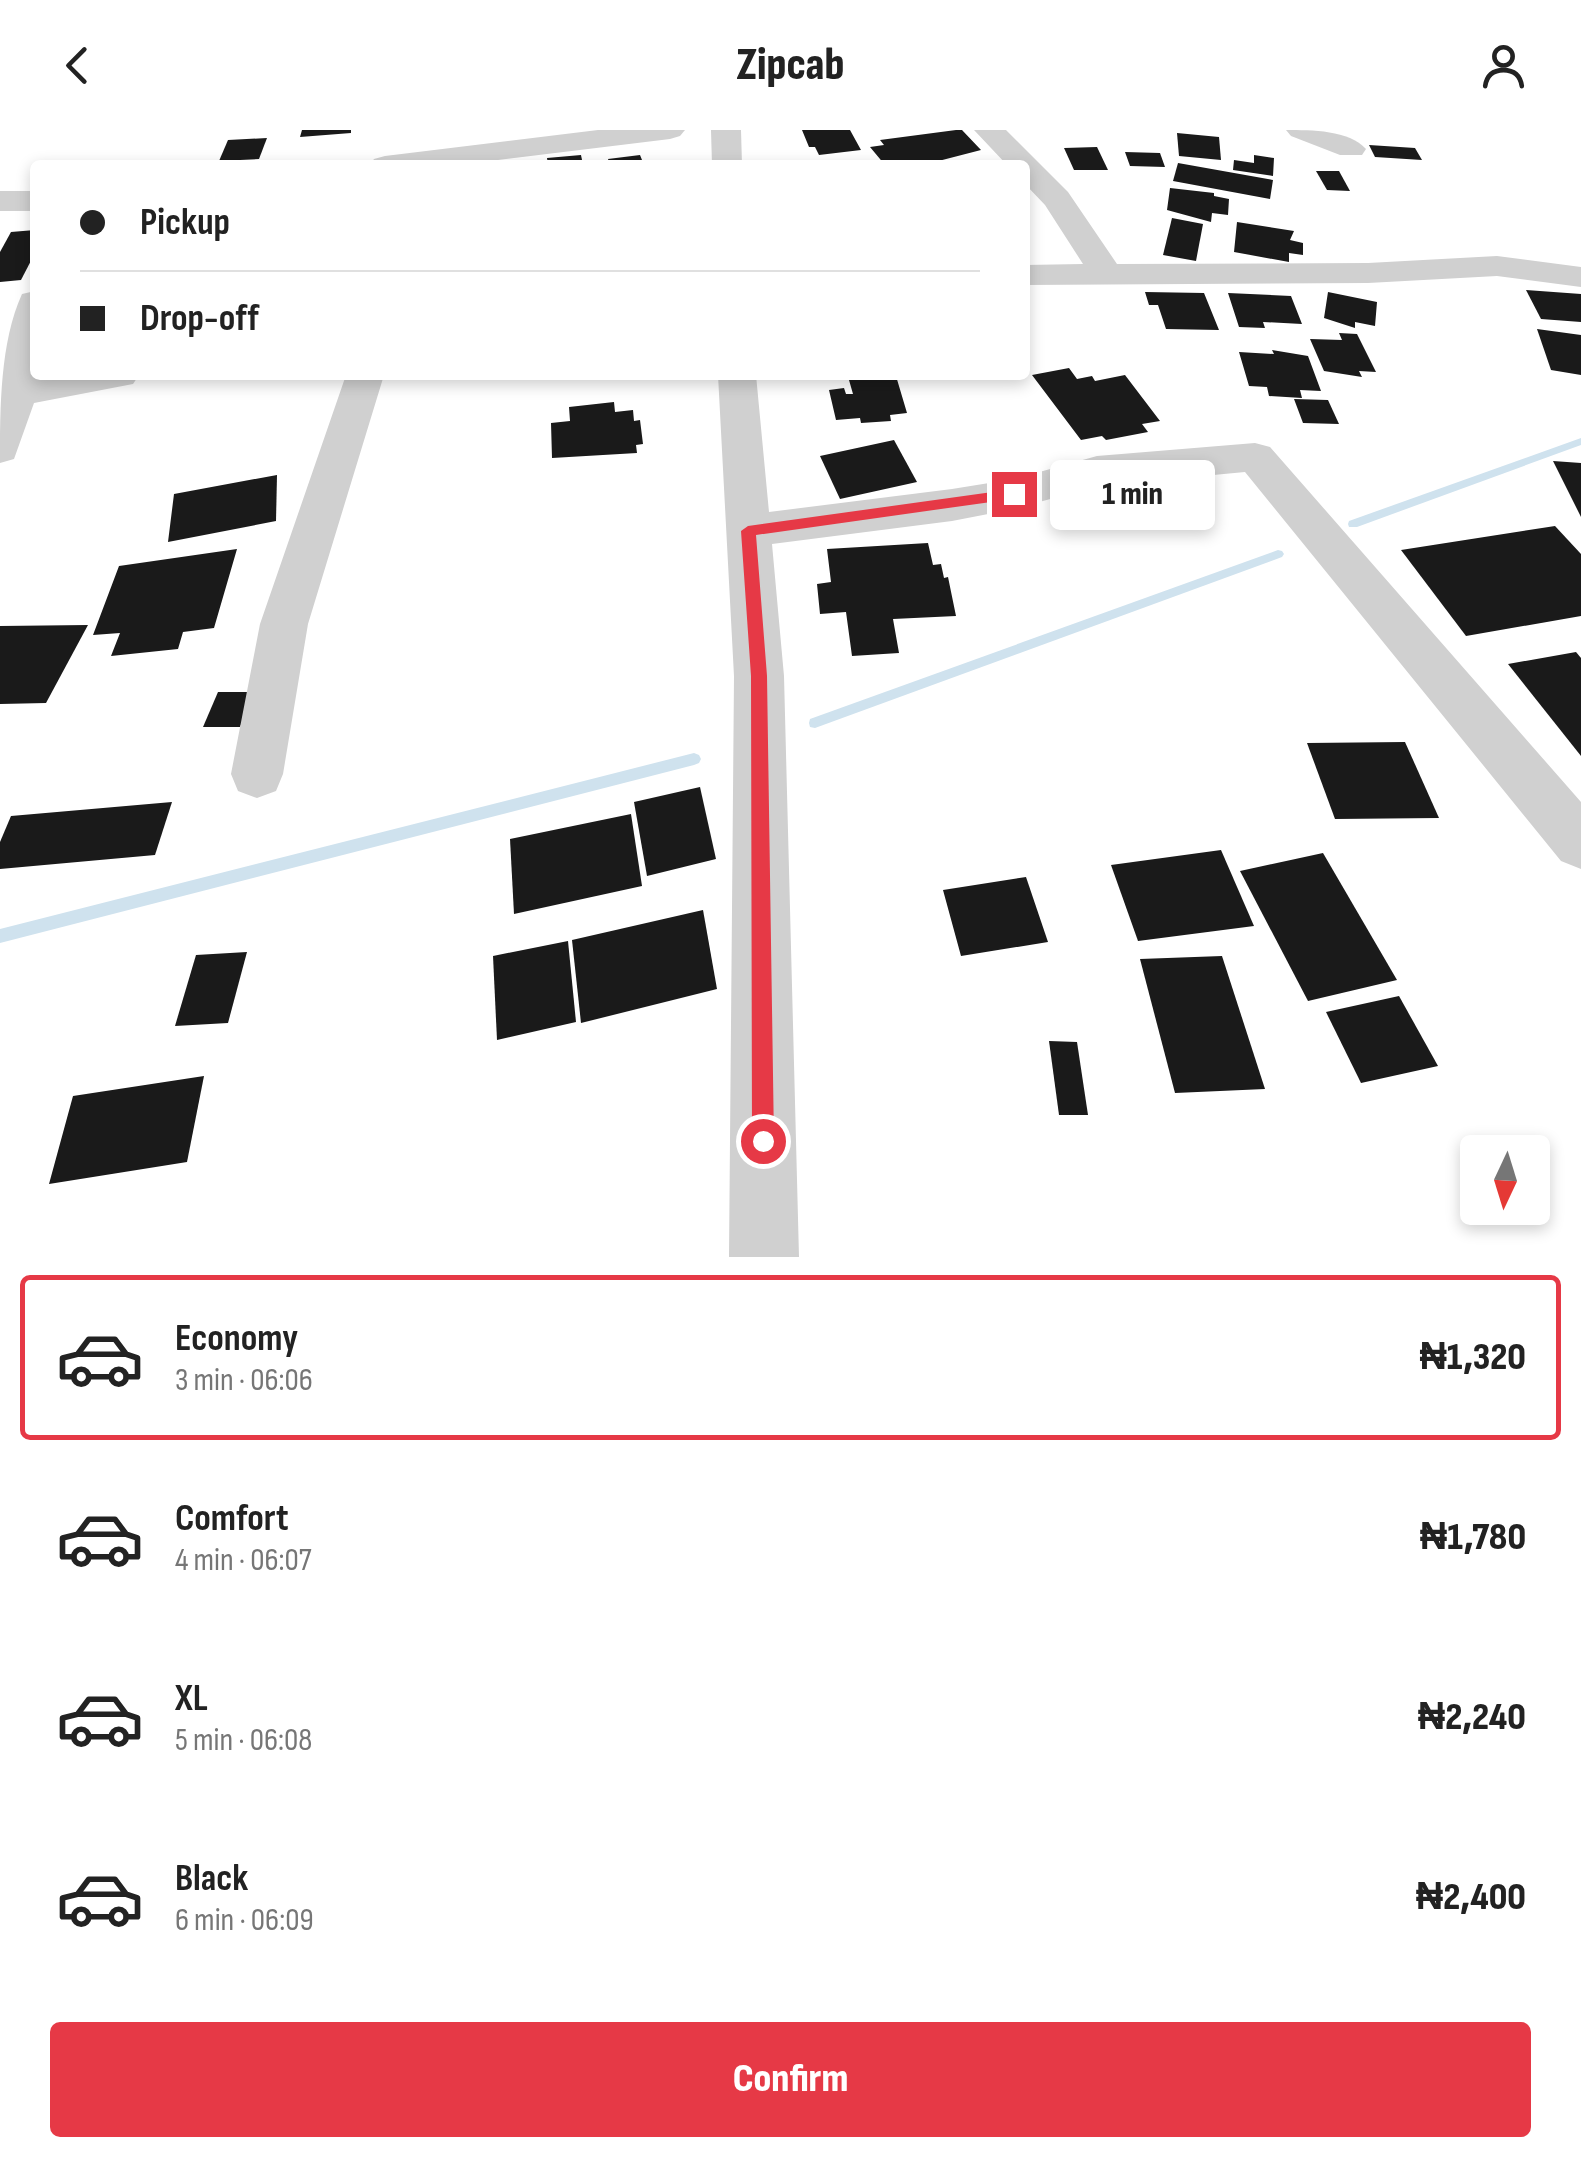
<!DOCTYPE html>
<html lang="en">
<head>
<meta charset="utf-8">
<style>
	body { margin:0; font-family:"Sofia Sans Condensed",sans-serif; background:#f6f6f6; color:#222; height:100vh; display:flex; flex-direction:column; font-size:38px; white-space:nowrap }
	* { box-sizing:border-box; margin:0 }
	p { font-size:32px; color:#767676 }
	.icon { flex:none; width:55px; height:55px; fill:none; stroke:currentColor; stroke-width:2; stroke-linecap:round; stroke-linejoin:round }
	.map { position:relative; height:1127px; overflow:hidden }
	.drawer { display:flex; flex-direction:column; background:#fff; flex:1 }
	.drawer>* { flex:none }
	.guide { position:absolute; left:30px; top:30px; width:1000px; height:220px; border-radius:10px; box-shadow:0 5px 15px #0003; display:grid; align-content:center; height:220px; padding:0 50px; background:#fff }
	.needle { width:65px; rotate:184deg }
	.tools { position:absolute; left:1460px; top:1005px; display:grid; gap:20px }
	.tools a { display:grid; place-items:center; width:90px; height:90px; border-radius:10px; background:#fff; box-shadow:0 5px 15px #0003; font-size:50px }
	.end { position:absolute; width:45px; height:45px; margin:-22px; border:12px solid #e63946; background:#fff; box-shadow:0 0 0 5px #fff }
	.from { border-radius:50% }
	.bubble { position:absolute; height:70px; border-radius:10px; background:#fff; box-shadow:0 5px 15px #0003; font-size:32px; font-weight:800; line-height:70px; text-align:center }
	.guide b { display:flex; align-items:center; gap:35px; height:95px; font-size:38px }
	.guide b+b { border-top:2px solid #e0e0e0 }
	.guide i { width:25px; height:25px; background:#222 }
	ul { padding:18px 0 0; list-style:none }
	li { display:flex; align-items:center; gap:30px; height:165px; margin:0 20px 15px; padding:0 30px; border:5px solid transparent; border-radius:10px }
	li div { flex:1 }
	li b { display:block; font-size:38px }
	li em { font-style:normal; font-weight:800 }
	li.selected { border-color:#e63946 }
	li>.icon { width:90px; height:90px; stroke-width:1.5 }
	.primary-button { display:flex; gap:20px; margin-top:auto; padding:20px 50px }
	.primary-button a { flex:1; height:115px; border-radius:10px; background:#e63946; color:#fff; font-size:40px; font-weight:800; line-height:115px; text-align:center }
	header { display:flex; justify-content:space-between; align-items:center; height:130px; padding:0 50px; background:#fff; font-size:45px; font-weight:800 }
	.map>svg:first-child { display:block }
</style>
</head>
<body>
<header><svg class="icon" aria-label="back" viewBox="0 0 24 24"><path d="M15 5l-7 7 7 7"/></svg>Zipcab<svg class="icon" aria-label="person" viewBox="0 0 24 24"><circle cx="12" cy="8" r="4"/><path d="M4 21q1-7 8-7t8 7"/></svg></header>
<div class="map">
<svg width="1581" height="1127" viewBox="0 0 1581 1127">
	<rect width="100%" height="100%" fill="#fff"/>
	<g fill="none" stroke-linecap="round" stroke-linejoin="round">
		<!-- stream -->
		<g fill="#cfe2ee" fill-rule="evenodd">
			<path d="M1581 308V315L1357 397H1349L1348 394 1349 391Z"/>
			<path d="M1278 420 1282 421 1284 424 1282 427 815 598 810 597 809 593 810 589Z"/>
			<path d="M694 623 699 625 701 629 699 633 694 635 0 813V799Z"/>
		</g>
	</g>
	<!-- building -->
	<g fill="#1a1a1a">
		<path d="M302 0H351V3L300 7Z"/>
		<path d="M802 0H850L861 20 819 25 815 17H809Z"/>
		<path d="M956 0H962L981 20 923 35 920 31 885 35 870 17 884 15 880 10Z"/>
		<path d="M1177 3 1219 7 1221 30 1179 26Z"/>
		<path d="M267 8 259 29 219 31 228 10Z"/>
		<path d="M1369 15 1415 18 1422 30 1375 27Z"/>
		<path d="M1097 17 1108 40H1074L1064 18Z"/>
		<path d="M1125 22 1160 23 1165 37 1130 36Z"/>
		<path d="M581 25 583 35H548L547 28Z"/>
		<path d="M640 25 644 35H610L608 29Z"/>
		<path d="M1254 25 1274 28 1273 46 1233 40 1234 30 1254 33Z"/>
		<path d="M1178 33 1273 50 1270 69 1173 51Z"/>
		<path d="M1316 41H1339L1350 61 1327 60Z"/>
		<path d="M1170 58 1214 63V66L1229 69 1228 85 1212 83 1211 92 1167 80Z"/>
		<path d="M1172 88 1203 94 1196 131 1163 125Z"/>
		<path d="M1237 92 1294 101 1290 110 1303 113V125L1289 123V132L1234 122Z"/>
		<path d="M35 100V123L21 150 0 152V122L11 102Z"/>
		<path d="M1526 160 1581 164V192L1541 189Z"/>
		<path d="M1145 162 1204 163 1219 200 1166 199 1158 175H1149Z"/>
		<path d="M1328 162 1377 172 1375 196 1355 192V198L1324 188Z"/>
		<path d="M1228 163 1291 166 1302 194 1263 192 1265 198 1239 197Z"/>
		<path d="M1537 199 1581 205V245L1551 240Z"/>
		<path d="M1339 203 1357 204 1376 242 1359 241 1362 247 1324 241 1310 209 1342 210Z"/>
		<path d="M1272 220 1308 226 1321 261 1300 260 1302 268 1269 266 1267 257 1249 256 1239 222 1274 224Z"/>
		<path d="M1069 238 1077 249 1092 246 1095 251 1125 245 1160 291 1142 294 1148 302 1106 310 1102 306 1081 310 1032 245Z"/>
		<path d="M896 246 907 283 890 285 891 291 861 293 860 288 836 290 829 260 844 258 846 264H853L849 250Z"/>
		<path d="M1294 269 1328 270 1339 294 1303 293Z"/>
		<path d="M614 272 615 282 633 280 634 291 640 290 643 314 636 315 637 323 552 328 551 293 570 291 569 277Z"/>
		<path d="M894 310 917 352 840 369 820 326Z"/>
		<path d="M1553 331 1581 333V387Z"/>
		<path d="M277 345 276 391 168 412 174 364Z"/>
		<path d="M1555 396 1581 424V486L1466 506 1401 420Z"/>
		<path d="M928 413 933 435 941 434 944 448 948 447 956 486 893 489 899 523 852 526 846 482 820 484 817 454 831 452 827 419Z"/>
		<path d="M237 419 214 498 183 502 178 519 111 526 120 503 93 505 119 436Z"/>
		<path d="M88 495 46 573 0 574V496Z"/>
		<path d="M1576 522 1581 528V626L1508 534Z"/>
		<path d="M218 562H254L240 597H203Z"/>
		<path d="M1405 612 1439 688 1335 689 1307 613Z"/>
		<path d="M700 657 716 729 647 746 634 672Z"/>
		<path d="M172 672 155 725 0 739V712L11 686Z"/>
		<path d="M631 684 642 756 514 784 510 709Z"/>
		<path d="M1221 720 1254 796 1138 811 1111 735Z"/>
		<path d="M1323 723 1397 850 1308 871 1240 741Z"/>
		<path d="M1026 747 1048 812 961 826 943 760Z"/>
		<path d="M703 780 717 859 581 893 572 810Z"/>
		<path d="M568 811 576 892 497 910 493 826Z"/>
		<path d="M247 822 228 893 175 896 196 825Z"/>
		<path d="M1222 826 1265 959 1175 963 1140 829Z"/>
		<path d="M1399 866 1438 936 1361 953 1326 882Z"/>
		<path d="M1049 911 1077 912 1088 985H1059Z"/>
		<path d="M204 946 187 1032 49 1054 73 966Z"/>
	</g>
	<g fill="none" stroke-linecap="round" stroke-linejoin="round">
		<!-- street -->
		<g fill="#d0d0d0" fill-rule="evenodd">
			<path d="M598 0H685L680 6 670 9 458 35H370L374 29 385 26Z"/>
			<path d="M711 0H741L742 35H712Z"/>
			<path d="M974 0H1006L1068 62 1117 134 1368 133 1497 126 1581 137V157L1497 146 1368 153 1025 155V135L1083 134 1045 75 1025 54V35H1007Z"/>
			<path d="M1286 0C1312 0 1349 0 1366 19L1362 25H1340L1291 6Z"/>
			<rect x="0" y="61" width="35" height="20"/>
			<path d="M35 161 36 248 139 245 133 254 34 273 14 329 0 333C0 278 0 212 22 164Z"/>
			<path d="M346 245H384L308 494 283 644 276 661 257 668 238 661 231 644 260 494Z"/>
			<path d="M718 245H756L769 382 952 359 1014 349 1097 326 1255 313 1270 317 1581 672V739L1561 731 1245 342 1097 356 1014 379 952 391 772 414 784 546 799 1127H729L734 546Z"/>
		</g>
	</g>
	<!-- route -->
	<path fill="#e63946" d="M1014 359 1021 364 1019 368 756 405 767 546 774 1011 771 1019 763 1022 755 1019 752 1011 751 546 741 401 748 396Z"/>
</svg>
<div class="tools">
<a><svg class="needle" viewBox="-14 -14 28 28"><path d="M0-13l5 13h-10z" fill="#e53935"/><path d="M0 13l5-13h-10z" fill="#767676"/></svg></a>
</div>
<i class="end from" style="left:763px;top:1011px"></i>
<i class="end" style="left:1014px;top:364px"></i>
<div class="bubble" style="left:1050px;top:330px;width:165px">1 min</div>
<div class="guide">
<b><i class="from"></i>Pickup</b>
<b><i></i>Drop-off</b>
</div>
</div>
<section class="drawer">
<ul>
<li class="selected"><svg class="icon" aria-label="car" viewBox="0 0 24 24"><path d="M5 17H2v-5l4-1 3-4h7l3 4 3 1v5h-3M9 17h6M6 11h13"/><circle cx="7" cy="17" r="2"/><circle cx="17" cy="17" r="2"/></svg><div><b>Economy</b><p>3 min · 06:06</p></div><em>₦1,320</em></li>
<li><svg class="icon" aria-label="car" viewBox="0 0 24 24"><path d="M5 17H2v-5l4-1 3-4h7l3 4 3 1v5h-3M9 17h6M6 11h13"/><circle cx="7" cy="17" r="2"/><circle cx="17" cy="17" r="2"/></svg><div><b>Comfort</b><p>4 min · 06:07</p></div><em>₦1,780</em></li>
<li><svg class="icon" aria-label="car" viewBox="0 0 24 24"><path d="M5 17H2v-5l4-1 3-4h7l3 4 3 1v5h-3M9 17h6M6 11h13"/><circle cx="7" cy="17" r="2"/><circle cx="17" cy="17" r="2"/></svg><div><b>XL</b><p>5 min · 06:08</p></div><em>₦2,240</em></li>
<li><svg class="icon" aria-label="car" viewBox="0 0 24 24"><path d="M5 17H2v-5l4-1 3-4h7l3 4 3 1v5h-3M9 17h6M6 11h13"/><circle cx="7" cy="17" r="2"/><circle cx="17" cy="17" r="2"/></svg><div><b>Black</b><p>6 min · 06:09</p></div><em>₦2,400</em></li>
</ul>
<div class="primary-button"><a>Confirm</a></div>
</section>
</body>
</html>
